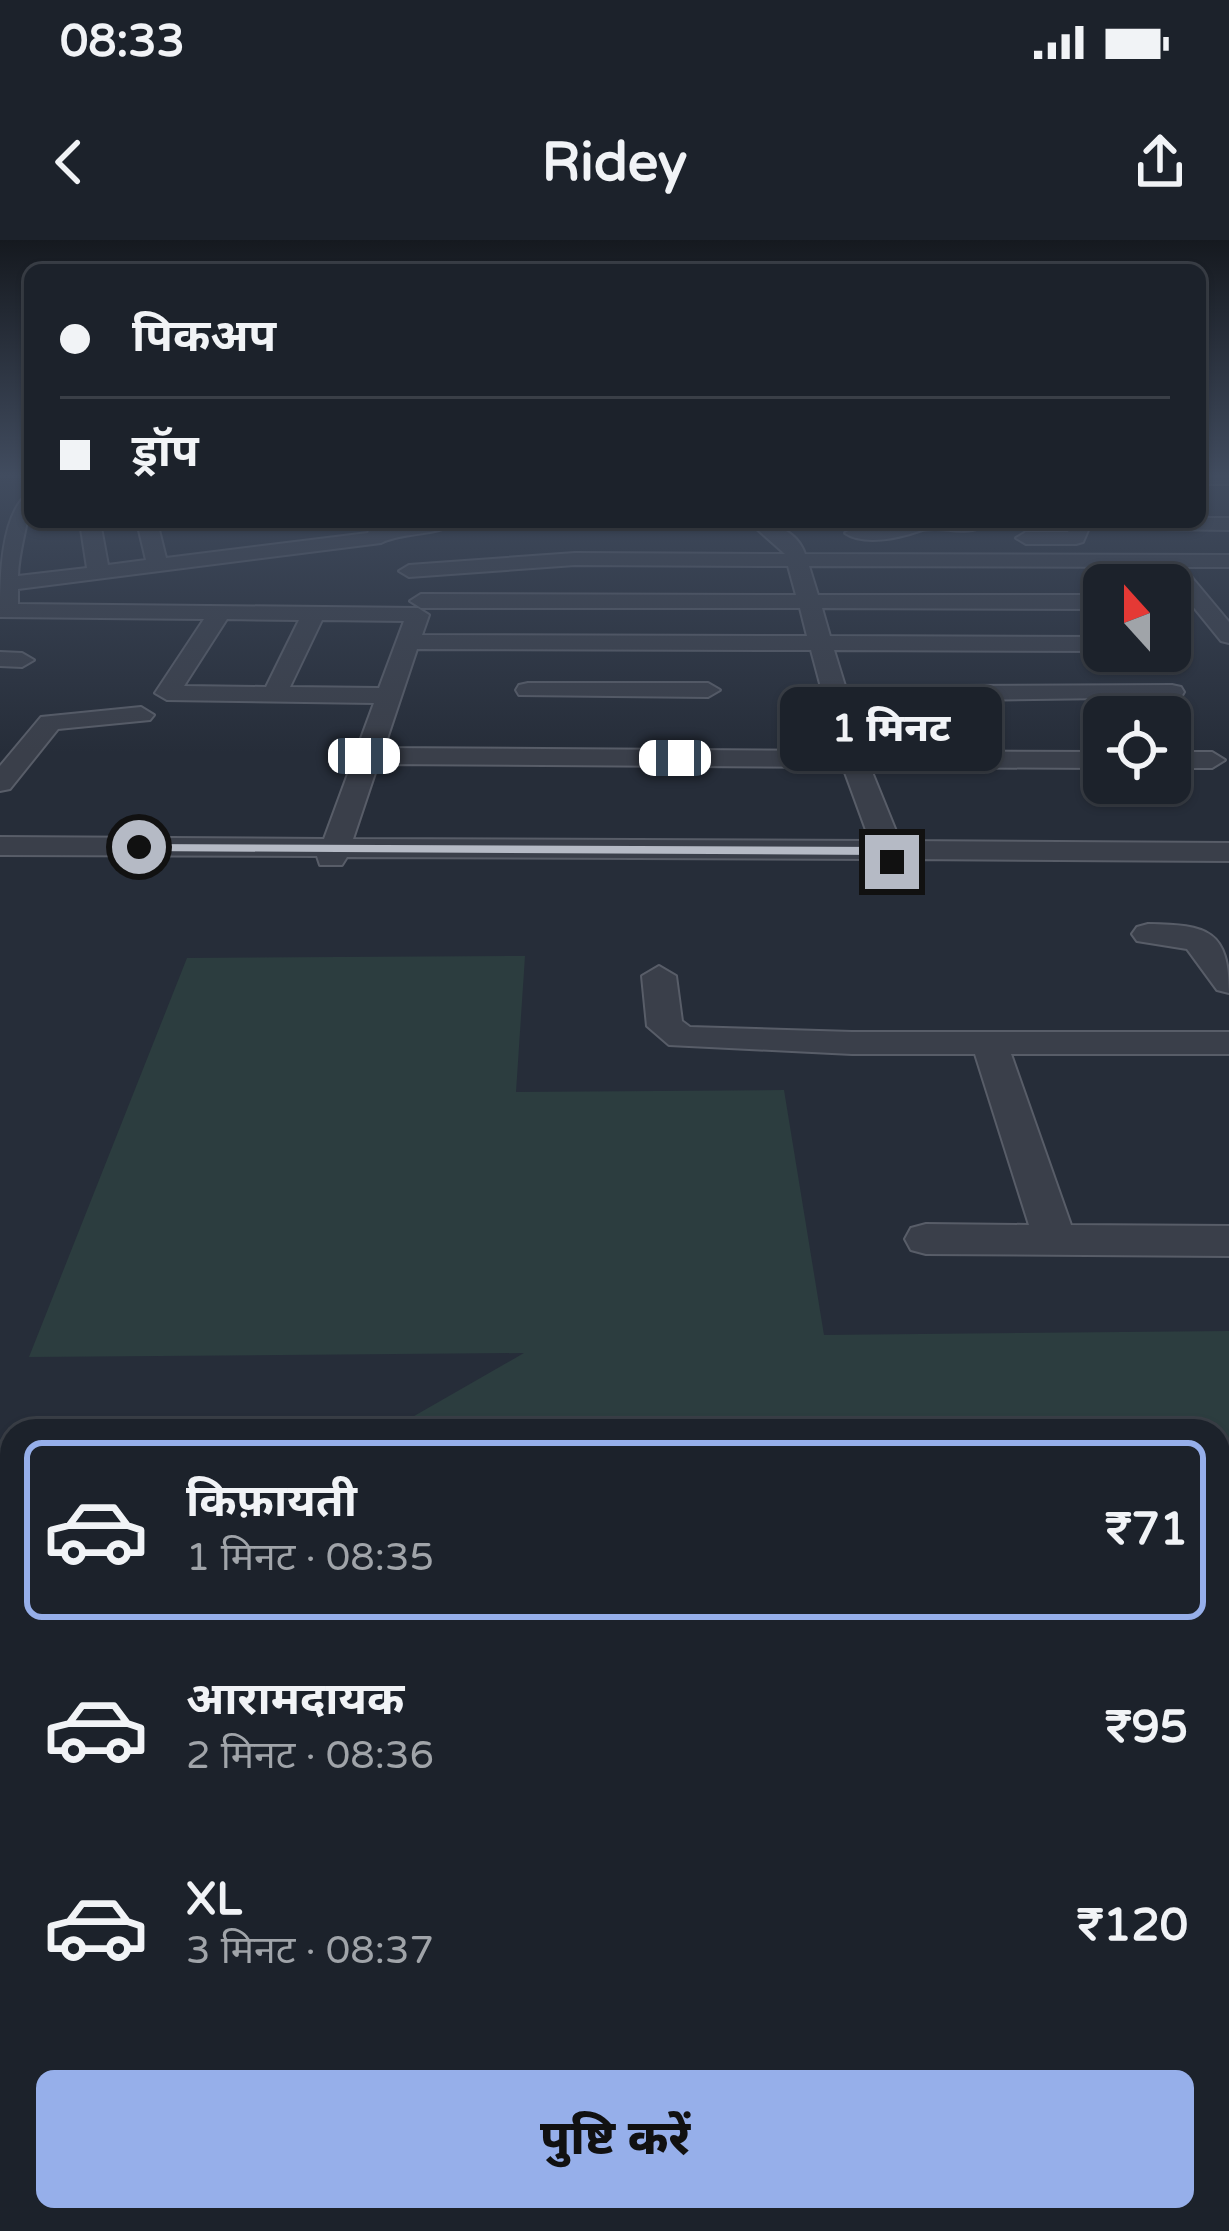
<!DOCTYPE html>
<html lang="hi">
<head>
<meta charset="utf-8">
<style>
	body { margin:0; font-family:"Varela Round","Noto Sans Devanagari",sans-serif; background:#292f37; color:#f1f3f6; height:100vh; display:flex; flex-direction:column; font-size:45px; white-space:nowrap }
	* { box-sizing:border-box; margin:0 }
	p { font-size:39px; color:#a0a4a9 }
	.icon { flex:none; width:66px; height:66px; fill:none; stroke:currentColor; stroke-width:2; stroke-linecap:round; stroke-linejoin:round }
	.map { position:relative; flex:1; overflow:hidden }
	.drawer { position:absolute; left:0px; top:1179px; width:1230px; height:813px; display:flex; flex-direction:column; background:#1c222b; border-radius:36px 36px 0 0; box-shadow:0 3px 9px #0004,0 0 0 3px #3a3f47 }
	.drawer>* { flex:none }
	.top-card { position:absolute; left:24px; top:24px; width:1182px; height:264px; border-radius:18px; box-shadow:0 3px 9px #0004,0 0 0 3px #3a3f47; display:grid; align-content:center; height:264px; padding:0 36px; background:#1c222b }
	.needle { width:78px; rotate:339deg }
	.controls { position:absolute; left:1083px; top:324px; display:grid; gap:24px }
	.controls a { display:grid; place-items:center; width:108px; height:108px; border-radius:18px; background:#1c222b; box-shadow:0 3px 9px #0004,0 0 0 3px #3a3f47; font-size:60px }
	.end { position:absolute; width:54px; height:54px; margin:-27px; border:15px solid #b5bac5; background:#111; box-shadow:0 0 0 6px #111 }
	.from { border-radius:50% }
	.bubble { position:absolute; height:84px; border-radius:18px; background:#1c222b; box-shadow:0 3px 9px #0004,0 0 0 3px #3a3f47; font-size:39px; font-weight:800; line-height:84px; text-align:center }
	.car { position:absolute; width:36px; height:72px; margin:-36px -18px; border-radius:15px; box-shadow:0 0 9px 3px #0007; background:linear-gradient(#fff 24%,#345 0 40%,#fff 0 76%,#345 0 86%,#fff 0) }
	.top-card b { display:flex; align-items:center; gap:42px; height:114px; font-size:45px }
	.top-card b+b { border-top:3px solid #3a3f47 }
	.top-card i { width:30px; height:30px; background:#f1f3f6 }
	ul { padding:21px 0 0; list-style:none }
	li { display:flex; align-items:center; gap:36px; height:180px; margin:0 24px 18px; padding:0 12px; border:6px solid transparent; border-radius:18px }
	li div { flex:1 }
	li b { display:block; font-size:45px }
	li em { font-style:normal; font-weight:800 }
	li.on { border-color:#96afea }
	li>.icon { width:108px; height:108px; stroke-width:1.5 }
	.primary-button { display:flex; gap:24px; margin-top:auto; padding:24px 36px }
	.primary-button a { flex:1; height:138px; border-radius:18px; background:#96afea; color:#111; font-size:48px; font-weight:800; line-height:138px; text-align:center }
	.status { display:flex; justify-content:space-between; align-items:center; height:84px; padding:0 60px; background:#1c222b; direction:ltr }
	.status svg { height:33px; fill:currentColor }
	header { display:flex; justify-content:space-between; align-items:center; height:156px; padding:0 36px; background:#1c222b; font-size:54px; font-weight:800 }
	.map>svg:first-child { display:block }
</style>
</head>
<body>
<div class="status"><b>08:33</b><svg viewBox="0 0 49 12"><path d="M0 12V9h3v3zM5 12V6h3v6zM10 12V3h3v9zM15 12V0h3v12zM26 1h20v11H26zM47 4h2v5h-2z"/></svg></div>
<header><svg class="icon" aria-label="back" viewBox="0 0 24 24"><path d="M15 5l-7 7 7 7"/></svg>Ridey<svg class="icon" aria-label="share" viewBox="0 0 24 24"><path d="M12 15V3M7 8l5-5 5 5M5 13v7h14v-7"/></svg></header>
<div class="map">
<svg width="1229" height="1991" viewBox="0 0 1229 1991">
	<rect width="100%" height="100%" fill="#262d39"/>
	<!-- green -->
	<path fill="#2c3d3f" d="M525 716 516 852 784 850 824 1095 1229 1091V1991H0V1411L12 1404V1980H1218V1191H388L524 1113 29 1117 187 718Z"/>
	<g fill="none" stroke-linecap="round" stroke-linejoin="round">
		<defs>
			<g id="minor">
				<rect x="1200" y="234" width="29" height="10"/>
				<path d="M30 252C30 282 19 306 18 336L87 328 80 282H100L108 325 146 320 137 282H157L166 318 368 293 370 288 459 282C437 296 402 292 381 303L18 349V364L418 368 429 375 422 395 807 396 800 368H421L410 361 421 354 796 355 788 326 575 325 409 337 399 331 409 325 575 313 785 314 749 282C772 282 797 290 805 314L1229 315V327H1183L1229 382V403L1221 401 1161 327 809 326 818 355H1104V369L822 368 830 396 1104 397V411L834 410 865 511 1104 512V528L870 527 900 601 1229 603V621L907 619 904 628H882L877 619 347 617 342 625H320L317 616 0 615V597L324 599 374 463 167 460 155 453 204 379 0 377C0 340 0 273 30 252ZM227 379 299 380 266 447 184 446ZM322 380 404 381 379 448 290 447ZM417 409 811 410 838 511 384 508ZM378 524 843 527 870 601 353 599Z"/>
				<path d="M1200 278H1229V290L1089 288 1083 302 1076 304H1026L1016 298 1026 292H1068L1071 282H1200Z"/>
				<path d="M906 282H983L985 285C966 298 940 284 919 291 899 298 864 306 845 293L855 287 901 286Z"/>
				<path d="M0 412 22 413 34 420 22 427 0 426Z"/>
				<path d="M528 443H708L720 450 708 457 519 455 516 450 519 445Z"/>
				<path d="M1172 445 1181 447 1184 452 1181 457 962 460 950 453 962 446Z"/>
				<path d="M141 467 154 475 150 480 58 489 10 549 0 551V526L41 477Z"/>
				<path d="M1170 512H1212L1225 520 1212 528H1170Z"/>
				<path d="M1148 684C1208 685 1229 690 1229 753L1217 750 1187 709 1137 701 1132 694 1137 687Z"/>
				<path d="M659 726 676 736 682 781 690 787 852 792H1229V814H1011L1071 985 1229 986V1016L926 1014 911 1010 905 999 911 988 926 984 1029 985 975 814H852L669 805 647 786 642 736Z"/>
			</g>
		</defs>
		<!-- minor casing -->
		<use href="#minor" stroke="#585d68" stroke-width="4"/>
		<!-- minor -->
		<use href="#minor" fill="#3a3f4a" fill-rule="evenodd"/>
	</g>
	<!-- sky -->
	<linearGradient id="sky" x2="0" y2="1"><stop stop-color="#15191f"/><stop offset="0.46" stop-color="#414c5f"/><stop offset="1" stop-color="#414c5f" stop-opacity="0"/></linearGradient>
	<rect width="1229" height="512" fill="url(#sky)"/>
	<!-- route -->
	<path fill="#b5bac5" d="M134 604 889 607 899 622 888 625 883 615 139 611Z"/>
</svg>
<div class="controls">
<a><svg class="needle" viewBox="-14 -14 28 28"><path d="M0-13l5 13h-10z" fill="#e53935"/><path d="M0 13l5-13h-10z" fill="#a0a4a9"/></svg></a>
<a><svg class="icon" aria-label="locate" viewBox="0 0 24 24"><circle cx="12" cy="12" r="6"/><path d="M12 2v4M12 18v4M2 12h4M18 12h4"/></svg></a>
</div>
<i class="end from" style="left:139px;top:607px"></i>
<i class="end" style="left:892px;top:622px"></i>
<div class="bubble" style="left:780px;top:447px;width:222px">1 मिनट</div>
<i class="car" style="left:364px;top:516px;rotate:90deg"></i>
<i class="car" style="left:675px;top:518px;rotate:270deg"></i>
<div class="top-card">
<b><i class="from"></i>पिकअप</b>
<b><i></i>ड्रॉप</b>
</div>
<section class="drawer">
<ul>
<li class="on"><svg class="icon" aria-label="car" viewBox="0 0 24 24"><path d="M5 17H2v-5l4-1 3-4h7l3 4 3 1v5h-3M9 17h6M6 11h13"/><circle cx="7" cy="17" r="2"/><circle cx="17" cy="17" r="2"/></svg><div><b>किफ़ायती</b><p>1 मिनट · 08:35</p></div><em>₹71</em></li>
<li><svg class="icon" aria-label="car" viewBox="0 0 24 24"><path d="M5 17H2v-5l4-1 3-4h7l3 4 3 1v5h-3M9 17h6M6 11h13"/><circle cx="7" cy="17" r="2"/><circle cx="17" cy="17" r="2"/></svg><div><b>आरामदायक</b><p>2 मिनट · 08:36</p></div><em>₹95</em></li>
<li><svg class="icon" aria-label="car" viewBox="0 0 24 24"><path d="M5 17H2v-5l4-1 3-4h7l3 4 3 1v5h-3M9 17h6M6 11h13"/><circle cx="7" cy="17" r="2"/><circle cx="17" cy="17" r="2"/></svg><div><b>XL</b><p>3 मिनट · 08:37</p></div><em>₹120</em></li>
</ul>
<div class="primary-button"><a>पुष्टि करें</a></div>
</section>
</div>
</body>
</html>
